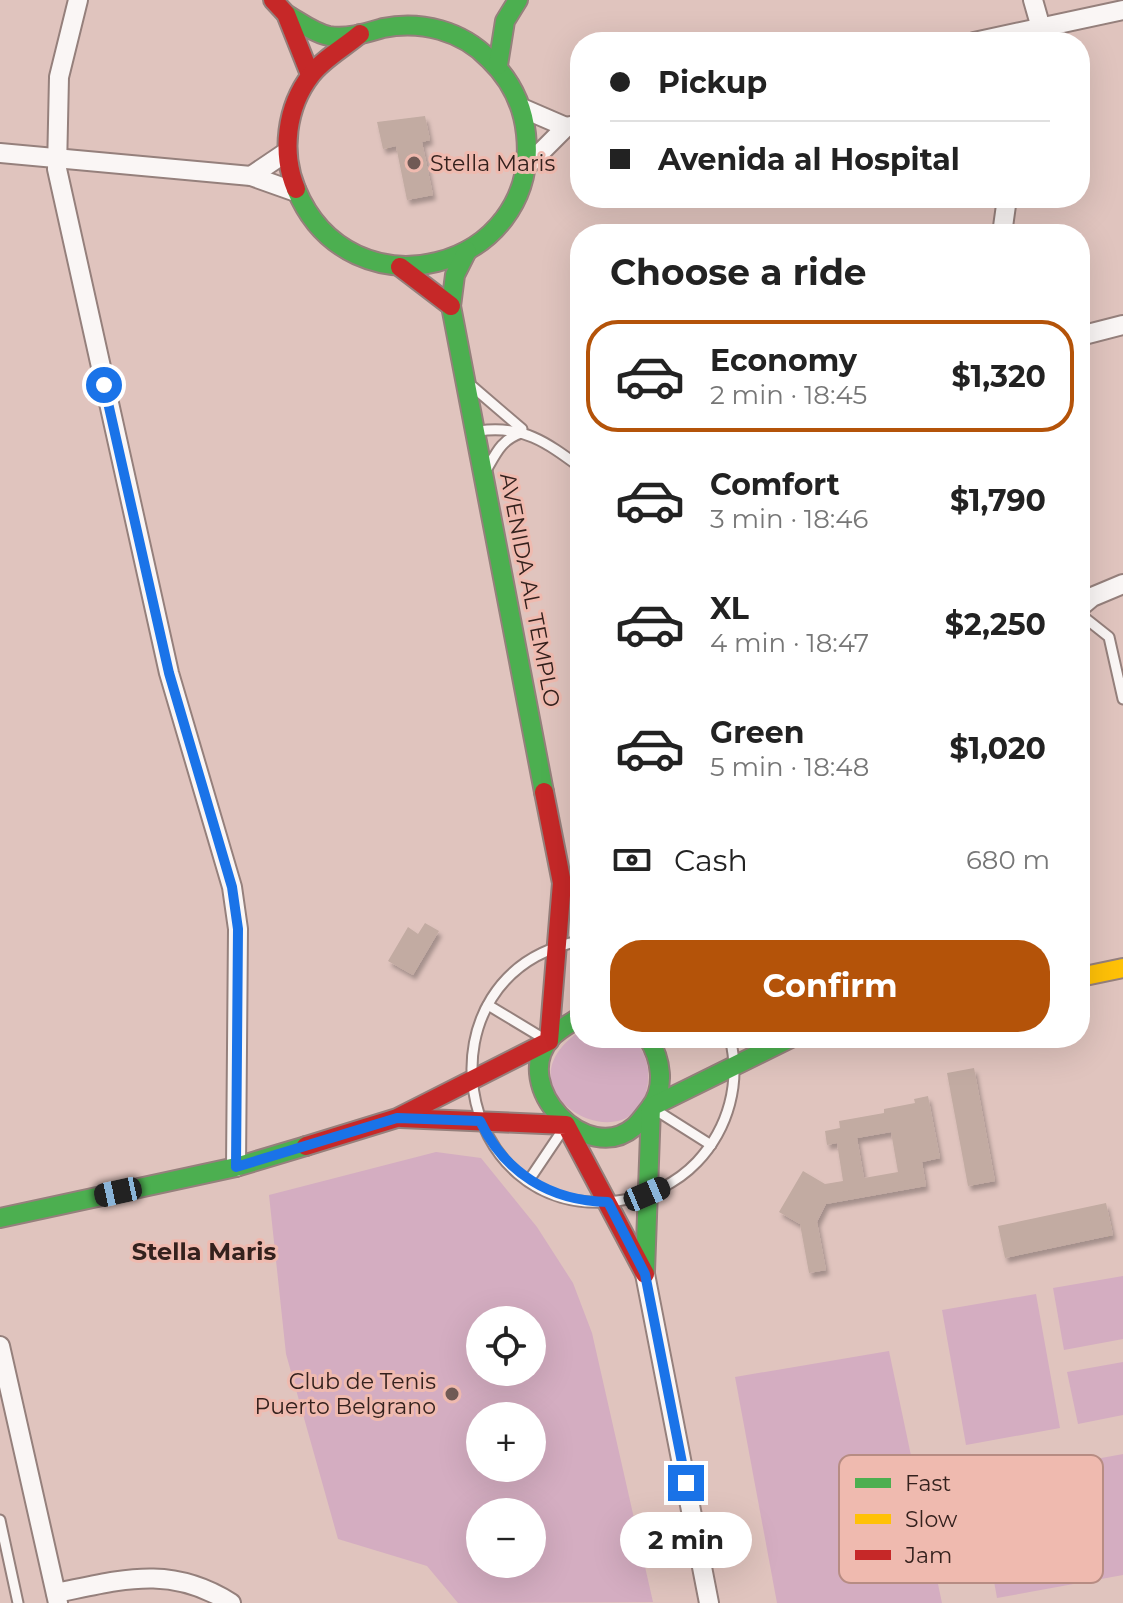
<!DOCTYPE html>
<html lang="en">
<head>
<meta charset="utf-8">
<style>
	body { margin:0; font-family:Montserrat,sans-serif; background:#f6f6f6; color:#222; height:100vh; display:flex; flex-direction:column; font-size:30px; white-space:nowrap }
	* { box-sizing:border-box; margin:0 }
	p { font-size:26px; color:#767676 }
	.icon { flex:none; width:44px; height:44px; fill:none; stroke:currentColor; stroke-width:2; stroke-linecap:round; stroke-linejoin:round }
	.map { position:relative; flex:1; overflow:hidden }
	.drawer { position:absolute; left:570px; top:224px; width:520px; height:824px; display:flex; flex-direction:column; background:#fff; border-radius:32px; box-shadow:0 8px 32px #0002 }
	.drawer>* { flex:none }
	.banner { position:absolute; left:570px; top:32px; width:520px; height:176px; border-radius:32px; box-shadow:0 8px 32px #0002; display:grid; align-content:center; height:176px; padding:0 40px; background:#fff }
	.controls { position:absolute; left:466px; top:1306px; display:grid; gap:16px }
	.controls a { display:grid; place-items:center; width:80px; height:80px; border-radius:50%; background:#fff; box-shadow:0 8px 32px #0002; font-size:40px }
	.end { position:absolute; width:36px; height:36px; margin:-18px; border:10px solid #1a73e8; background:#fff; box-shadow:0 0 0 4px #fff }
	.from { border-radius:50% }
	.bubble { position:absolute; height:56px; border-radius:28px; background:#fff; box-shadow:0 8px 32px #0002; font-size:26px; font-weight:700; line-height:56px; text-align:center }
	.car { position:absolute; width:24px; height:48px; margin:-24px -12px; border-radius:10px; box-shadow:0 0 6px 2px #0007; background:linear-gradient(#222 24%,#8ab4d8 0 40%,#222 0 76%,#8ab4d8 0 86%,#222 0) }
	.banner b { display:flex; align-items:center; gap:28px; height:76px; font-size:30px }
	.banner b+b { border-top:2px solid #e0e0e0 }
	.banner i { width:20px; height:20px; background:#222 }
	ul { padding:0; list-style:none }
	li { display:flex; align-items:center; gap:24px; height:112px; margin:0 16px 12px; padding:0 24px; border:4px solid transparent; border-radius:32px }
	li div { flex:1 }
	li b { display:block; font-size:30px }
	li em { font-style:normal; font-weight:700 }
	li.current { border-color:#b45309 }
	li>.icon { width:72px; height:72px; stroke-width:1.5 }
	h2 { padding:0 40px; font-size:36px; line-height:96px }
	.pay { display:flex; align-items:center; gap:20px; height:88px; padding:0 40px; font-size:30px }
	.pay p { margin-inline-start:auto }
	.button { display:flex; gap:16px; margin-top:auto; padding:16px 40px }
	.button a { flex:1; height:92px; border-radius:32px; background:#b45309; color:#fff; font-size:32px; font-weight:700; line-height:92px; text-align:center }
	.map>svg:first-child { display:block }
</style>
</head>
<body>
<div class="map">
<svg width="1123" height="1603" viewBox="0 0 1123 1603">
	<defs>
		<filter id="shadow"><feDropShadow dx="3" dy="5" stdDeviation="2" flood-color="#0004"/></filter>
	</defs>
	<rect width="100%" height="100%" fill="#e0c4be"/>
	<!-- green -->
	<g fill="#d4adc1" fill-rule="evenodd">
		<path d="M580 1031V1038H631C644 1048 650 1065 648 1082 638 1171 489 1093 580 1031Z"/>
		<path d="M436 1152 481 1158 537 1227 573 1283 592 1333 653 1602 458 1603 427 1566 338 1539 286 1354 269 1195ZM480 1320H532V1372H480ZM532 1416V1468H480V1416ZM532 1512V1564H480V1512Z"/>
		<path d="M1123 1276V1339L1064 1350 1053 1288Z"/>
		<path d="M1036 1294 1060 1428 966 1445 942 1310Z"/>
		<path d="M889 1351 942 1603H777L735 1377Z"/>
		<path d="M1123 1362V1415L1078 1424 1067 1372Z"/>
		<path d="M1123 1454V1575L997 1598 976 1481Z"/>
	</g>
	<!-- building -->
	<g fill="#c2aba2" fill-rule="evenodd" filter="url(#shadow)">
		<path d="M425 116 430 140 422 142 433 195 407 200 396 146 383 149 377 122Z"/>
		<path d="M425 923 439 931 413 975 388 961 408 927 418 934Z"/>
		<path d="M974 1068 995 1181 968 1186 947 1073Z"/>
		<path d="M928 1096 940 1158 922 1162 926 1186 826 1204 817 1222 826 1270 809 1273 800 1224 779 1212 803 1171 825 1184 843 1181 837 1143 827 1145 825 1131 840 1128 839 1121 884 1113V1109L915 1103 914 1099ZM891 1132 898 1172 864 1178 857 1138Z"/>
		<path d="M1106 1203 1113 1235 1005 1258 998 1226Z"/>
	</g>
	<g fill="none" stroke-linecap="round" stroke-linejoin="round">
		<defs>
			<g id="lane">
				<path d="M473 387 522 429"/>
				<path d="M479 431C523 425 546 442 580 467"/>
				<path d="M488 467C497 451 503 439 521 433"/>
				<path d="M1080 614 1109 637 1123 699"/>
				<path d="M580 941C412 973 452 1222 617 1201 647 1197 676 1184 697 1162 729 1128 741 1082 730 1038"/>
				<path d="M488 1005 546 1040"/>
				<path d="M654 1109 711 1145"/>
				<path d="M529 1180 564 1128"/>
				<path d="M0 1520 18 1603"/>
			</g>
			<g id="street">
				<path d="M78 0 59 77 57 169 169 673 232 887 238 929 236 1167"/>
				<path d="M1033 0 1041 28 1037 42"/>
				<path d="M974 42 1123 10"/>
				<path d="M522 108 566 127"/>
				<path d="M0 153 251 176 293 191"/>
				<path d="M527 166 566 127 580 124"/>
				<path d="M251 176 285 153"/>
				<path d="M1002 234 1007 198"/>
				<path d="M1080 336 1123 325"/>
				<path d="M1080 607 1092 597 1123 584"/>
				<path d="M645 1274 709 1603"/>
				<path d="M0 1346 58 1603"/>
				<path d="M56 1593C121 1580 170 1564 231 1603"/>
			</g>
			<g id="fast">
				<path d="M286 14C300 22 314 33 329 36 347 39 366 33 383 28 421 20 462 31 489 59 510 79 523 105 526 134 541 271 350 320 296 189"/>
				<path d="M498 65 505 21 518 0"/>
				<path d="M467 251 455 275 451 306 544 792"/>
				<path d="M580 1017C571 1023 557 1030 550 1039 510 1086 587 1167 634 1127 640 1122 645 1114 650 1108 666 1087 661 1059 648 1038"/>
				<path d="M0 1218 236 1167 306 1146"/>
				<path d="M645 1271 651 1107 791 1038"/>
			</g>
			<path id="slow" d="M1080 977 1123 968"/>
			<g id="jam">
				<path d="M273 0 286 14 309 72"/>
				<path d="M296 189C281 153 286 107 311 75 323 59 345 47 360 34"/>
				<path d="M400 267 451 306"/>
				<path d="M401 1118 566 1125 645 1274"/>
				<path d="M306 1146 397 1118 549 1041 562 883 544 792"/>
			</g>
		</defs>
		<!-- lane casing -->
		<use href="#lane" stroke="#95807c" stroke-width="13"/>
		<!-- street casing -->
		<use href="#street" stroke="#95807c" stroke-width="22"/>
		<!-- fast casing -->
		<use href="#fast" stroke="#95807c" stroke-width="22"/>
		<!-- slow casing -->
		<use href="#slow" stroke="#95807c" stroke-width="22"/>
		<!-- jam casing -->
		<use href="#jam" stroke="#95807c" stroke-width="22"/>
		<!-- lane -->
		<use href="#lane" stroke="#faf6f5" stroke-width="9"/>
		<!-- street -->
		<use href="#street" stroke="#faf6f5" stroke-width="18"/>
		<!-- fast -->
		<use href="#fast" stroke="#4caf50" stroke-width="18"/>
		<!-- slow -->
		<use href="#slow" stroke="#ffc107" stroke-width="18"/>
		<!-- jam -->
		<use href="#jam" stroke="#c62828" stroke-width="18"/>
	</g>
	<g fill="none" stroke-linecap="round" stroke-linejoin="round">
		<!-- route -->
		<path stroke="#1a73e8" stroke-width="10" d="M104 385 169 673 232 887 238 929 236 1167 397 1118 480 1121C505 1173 550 1201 608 1202L645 1274 686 1483"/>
	</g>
	<!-- markers -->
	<g fill="#705a55" stroke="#efbaaf" stroke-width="3">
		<circle cx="414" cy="163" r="8"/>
		<circle cx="452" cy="1394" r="8"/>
	</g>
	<g text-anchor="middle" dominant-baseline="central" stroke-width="6" stroke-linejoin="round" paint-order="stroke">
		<!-- poi labels -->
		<g font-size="22" fill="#34211d" stroke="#efbaaf" text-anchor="start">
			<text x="430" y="163">Stella Maris</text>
			<text x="436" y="1381" text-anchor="end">Club de Tenis<tspan x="436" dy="25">Puerto Belgrano</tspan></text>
		</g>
		<!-- street labels -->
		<g font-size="22" fill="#34211d" stroke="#efbaaf">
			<text transform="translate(530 590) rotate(79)">AVENIDA AL TEMPLO</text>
		</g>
		<!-- neighbourhood labels -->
		<g font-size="24" font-weight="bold" fill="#34211d" stroke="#efbaaf">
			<text x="204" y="1251">Stella Maris</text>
		</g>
	</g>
	<!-- legend -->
	<rect x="839" y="1455" width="264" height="128" rx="12" fill="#efbaaf" stroke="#b78c83" stroke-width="2"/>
	<rect x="855" y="1478" width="36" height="10" fill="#4caf50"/>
	<rect x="855" y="1514" width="36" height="10" fill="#ffc107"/>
	<rect x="855" y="1550" width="36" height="10" fill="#c62828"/>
	<g font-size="22" fill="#34211d">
		<text x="905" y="1491">Fast</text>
		<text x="905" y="1527">Slow</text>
		<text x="905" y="1563">Jam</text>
	</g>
</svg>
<div class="controls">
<a><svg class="icon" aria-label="locate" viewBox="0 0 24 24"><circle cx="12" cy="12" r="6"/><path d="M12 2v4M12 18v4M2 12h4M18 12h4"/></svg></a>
<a>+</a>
<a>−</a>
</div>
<i class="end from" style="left:104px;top:385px"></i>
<i class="end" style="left:686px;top:1483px"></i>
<div class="bubble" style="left:620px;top:1512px;width:132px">2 min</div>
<i class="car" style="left:118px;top:1192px;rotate:258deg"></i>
<i class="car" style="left:647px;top:1194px;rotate:67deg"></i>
<div class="banner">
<b><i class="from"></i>Pickup</b>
<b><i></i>Avenida al Hospital</b>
</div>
<section class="drawer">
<h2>Choose a ride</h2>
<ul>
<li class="current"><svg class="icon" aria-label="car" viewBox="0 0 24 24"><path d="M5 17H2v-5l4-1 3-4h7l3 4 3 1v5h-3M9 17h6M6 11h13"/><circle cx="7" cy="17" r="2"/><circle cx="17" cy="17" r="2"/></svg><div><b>Economy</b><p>2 min · 18:45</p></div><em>$1,320</em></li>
<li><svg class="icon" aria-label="car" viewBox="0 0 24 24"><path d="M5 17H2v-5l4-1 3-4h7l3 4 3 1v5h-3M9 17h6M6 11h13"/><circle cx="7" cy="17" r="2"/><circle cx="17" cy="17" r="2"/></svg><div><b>Comfort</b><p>3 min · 18:46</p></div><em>$1,790</em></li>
<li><svg class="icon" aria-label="car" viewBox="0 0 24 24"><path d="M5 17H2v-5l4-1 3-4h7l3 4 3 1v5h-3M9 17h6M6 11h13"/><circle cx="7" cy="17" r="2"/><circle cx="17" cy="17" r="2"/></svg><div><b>XL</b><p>4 min · 18:47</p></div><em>$2,250</em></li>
<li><svg class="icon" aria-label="car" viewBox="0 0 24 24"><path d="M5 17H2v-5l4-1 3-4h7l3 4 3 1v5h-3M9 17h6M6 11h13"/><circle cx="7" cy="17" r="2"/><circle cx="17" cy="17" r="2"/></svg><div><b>Green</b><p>5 min · 18:48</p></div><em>$1,020</em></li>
</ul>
<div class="pay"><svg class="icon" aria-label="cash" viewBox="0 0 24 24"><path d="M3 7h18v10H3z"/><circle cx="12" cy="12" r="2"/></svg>Cash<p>680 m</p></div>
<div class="button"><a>Confirm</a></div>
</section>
</div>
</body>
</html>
